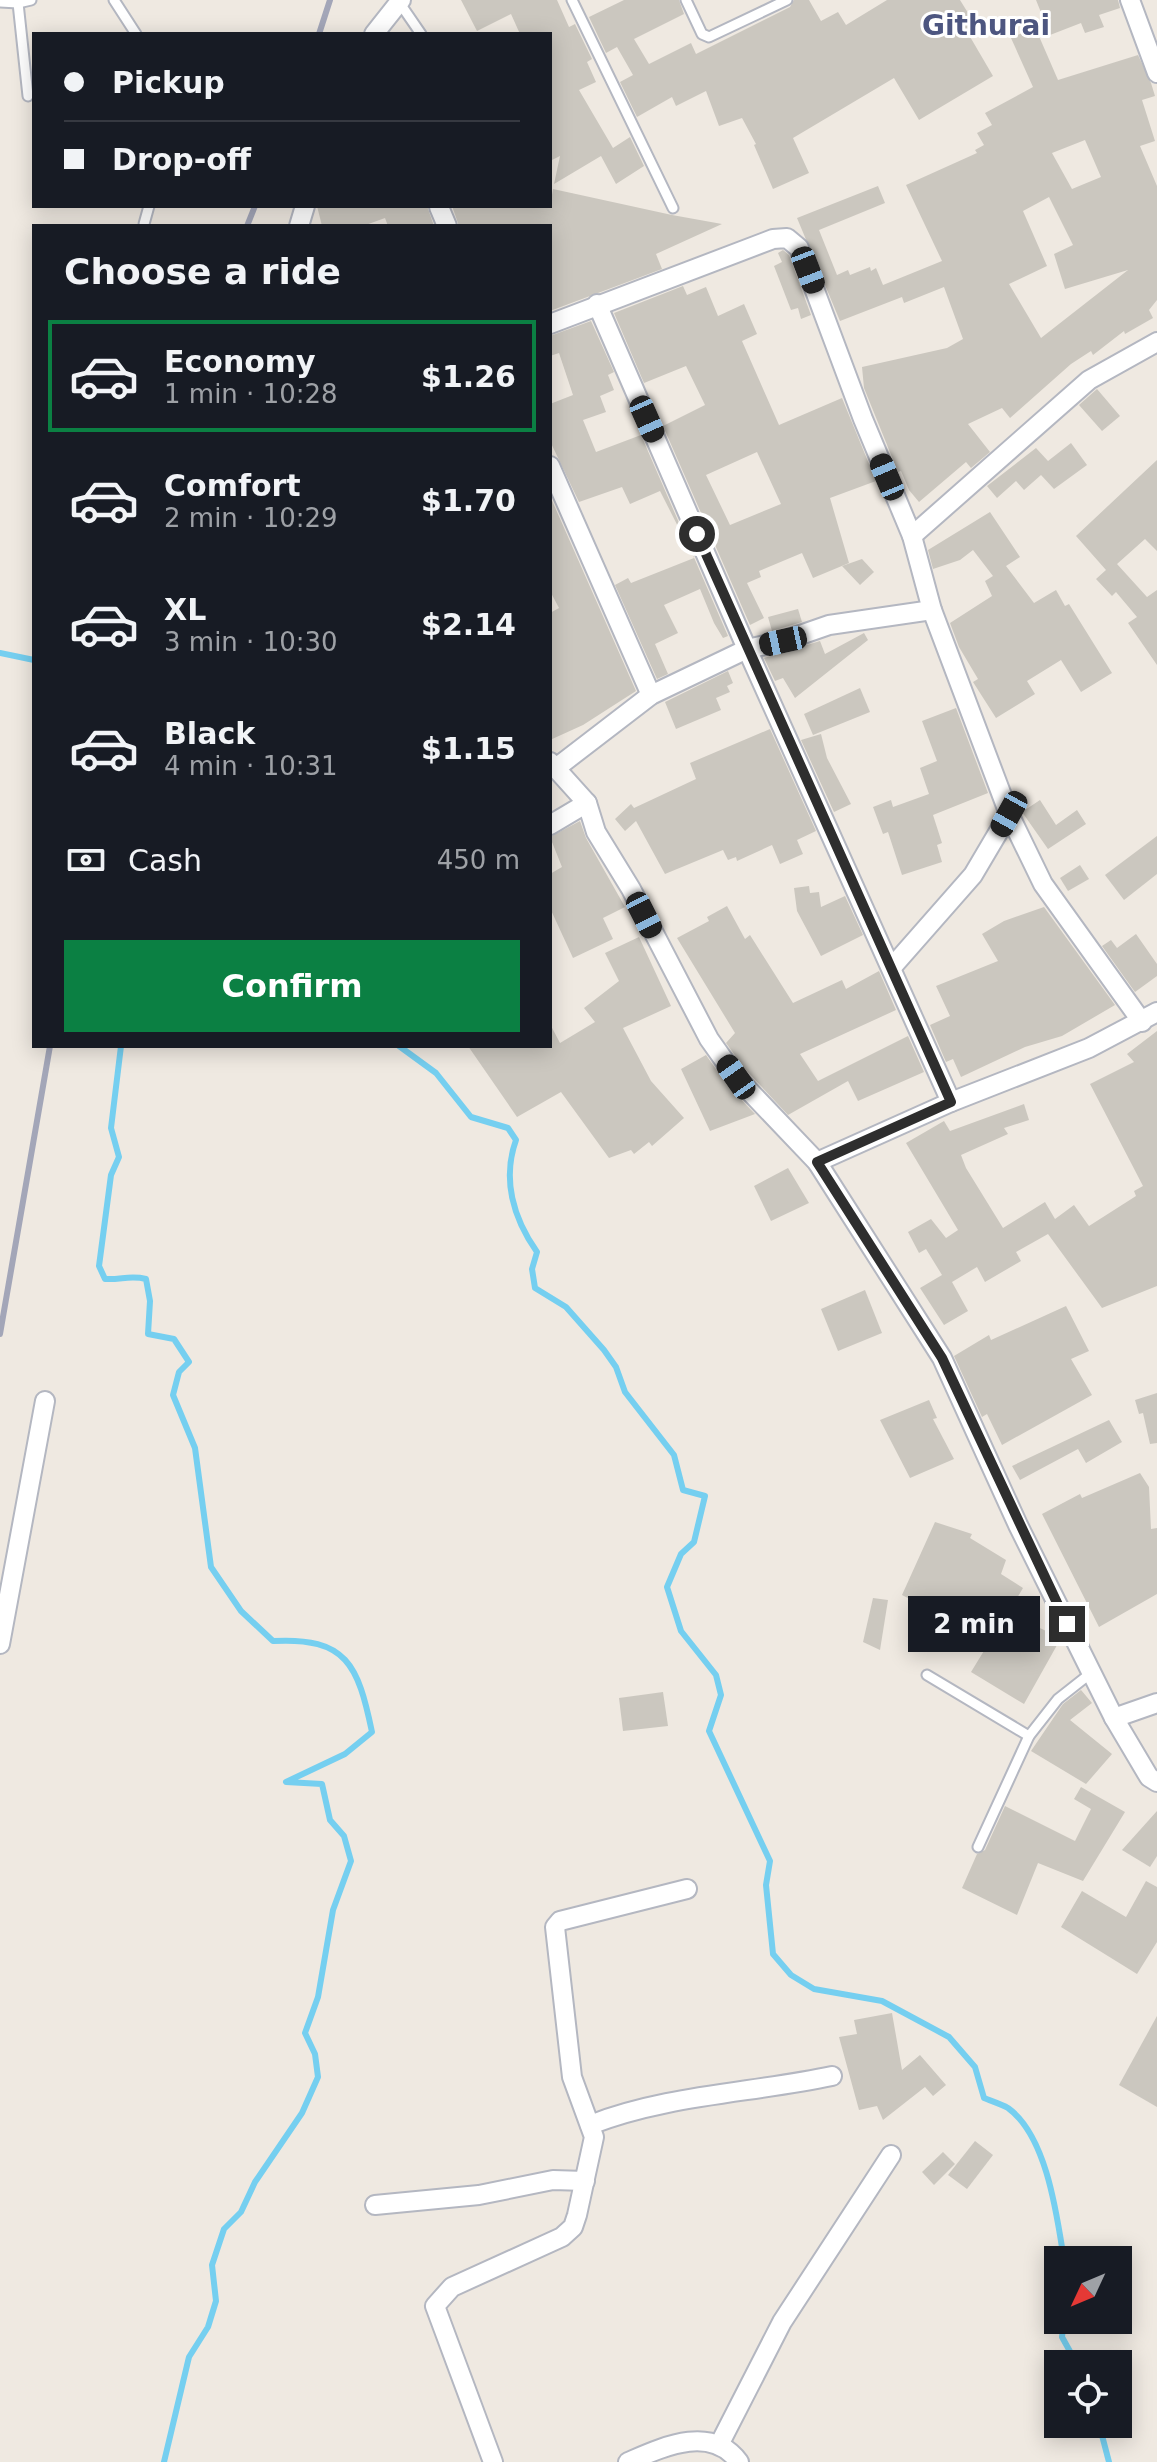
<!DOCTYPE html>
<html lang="en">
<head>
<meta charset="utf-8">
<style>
	body { margin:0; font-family:"DejaVu Sans",sans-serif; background:#242831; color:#f1f3f6; height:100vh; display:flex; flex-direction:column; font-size:30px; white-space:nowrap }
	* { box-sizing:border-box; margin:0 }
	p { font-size:26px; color:#9ea1a6 }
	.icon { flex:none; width:44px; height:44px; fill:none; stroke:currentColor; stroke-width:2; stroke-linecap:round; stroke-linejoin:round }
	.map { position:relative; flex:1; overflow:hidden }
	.drawer { position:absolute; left:32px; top:224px; width:520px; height:824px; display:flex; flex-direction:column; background:#171b24; border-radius:0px; box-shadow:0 4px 20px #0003 }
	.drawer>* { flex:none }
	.top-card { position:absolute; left:32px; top:32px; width:520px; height:176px; border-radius:0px; box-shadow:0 4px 20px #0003; display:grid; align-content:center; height:176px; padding:0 32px; background:#171b24 }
	.needle { width:52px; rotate:226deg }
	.controls { position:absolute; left:1044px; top:2246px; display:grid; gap:16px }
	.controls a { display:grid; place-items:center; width:88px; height:88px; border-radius:0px; background:#171b24; box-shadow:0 4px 20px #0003; font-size:40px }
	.end { position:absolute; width:36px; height:36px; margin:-18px; border:10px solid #2e2e2e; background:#fff; box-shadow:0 0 0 4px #fff }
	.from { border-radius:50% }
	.bubble { position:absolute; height:56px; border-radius:0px; background:#171b24; box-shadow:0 4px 20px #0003; font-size:26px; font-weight:700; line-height:56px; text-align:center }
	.car { position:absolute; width:24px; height:48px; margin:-24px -12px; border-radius:10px; box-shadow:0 0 6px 2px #0007; background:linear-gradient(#222 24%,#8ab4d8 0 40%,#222 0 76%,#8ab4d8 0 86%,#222 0) }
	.top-card b { display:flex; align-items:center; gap:28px; height:76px; font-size:30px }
	.top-card b+b { border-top:2px solid #363941 }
	.top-card i { width:20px; height:20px; background:#f1f3f6 }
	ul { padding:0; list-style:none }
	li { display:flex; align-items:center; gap:24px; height:112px; margin:0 16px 12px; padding:0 16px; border:4px solid transparent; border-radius:0px }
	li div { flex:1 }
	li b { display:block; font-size:30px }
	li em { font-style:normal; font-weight:700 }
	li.selected { border-color:#0b8043 }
	li>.icon { width:72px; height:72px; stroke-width:1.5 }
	h2 { padding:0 32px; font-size:36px; line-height:96px }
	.pay { display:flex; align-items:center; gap:20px; height:88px; padding:0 32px; font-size:30px }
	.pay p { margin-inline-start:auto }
	.action { display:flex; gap:16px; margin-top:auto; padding:16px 32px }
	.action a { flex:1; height:92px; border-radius:0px; background:#0b8043; color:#fff; font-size:32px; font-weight:700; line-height:92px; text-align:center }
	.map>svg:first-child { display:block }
</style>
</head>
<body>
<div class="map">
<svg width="1157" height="2462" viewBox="0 0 1157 2462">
	<rect width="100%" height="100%" fill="#efe9e1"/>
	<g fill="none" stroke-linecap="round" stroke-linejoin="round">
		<!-- stream -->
		<g stroke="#75cff0" stroke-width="6">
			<path d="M0 653 34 660"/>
			<path d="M121 1046 111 1128 119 1157 111 1175 99 1266 105 1279C121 1280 130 1275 146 1279L150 1301 148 1334 174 1339 189 1362 179 1372 173 1395 195 1448 211 1567 241 1611 273 1641C347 1637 358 1665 372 1732L345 1754 286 1782 322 1784 330 1820 344 1836 351 1861 333 1910 318 1997 305 2033 315 2054 318 2077 302 2113 255 2182 241 2212 224 2229 212 2265 216 2301 208 2327 189 2357 164 2462"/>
			<path d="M399 1046 436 1073 471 1117 508 1128 516 1140C502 1179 513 1218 537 1252L532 1269 535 1288 566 1307 604 1350 616 1367 625 1392 674 1455 683 1490 705 1496 694 1542 681 1554 667 1587 681 1631 716 1675 721 1695 709 1731 770 1861 766 1885 773 1954 791 1975 814 1989 882 2001 949 2037 975 2067 984 2098C991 2101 1001 2104 1008 2108 1047 2136 1057 2216 1064 2260"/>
			<path d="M1064 2320 1062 2337 1077 2364"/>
			<path d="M1099 2424 1109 2462"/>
		</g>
	</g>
	<!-- building -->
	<g fill="#cbc7bf" fill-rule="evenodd">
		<path d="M461 0H557L569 27 575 24 592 59 587 62 596 82 579 90 613 148 630 137 644 166 616 184 601 156 554 184 560 156 550 161V34H520L511 14 477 31Z"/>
		<path d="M624 0H679L684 14 634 39 649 64 691 43 696 54 790 7 794 0H809L821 21 838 12 846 25 887 0H960L978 29 969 35 993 76 919 120 894 78 793 138 809 173 773 189 754 145 756 144 742 118 719 126 706 91 676 106 672 97 637 117 620 82 633 75 617 47 606 53 589 17Z"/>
		<path d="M1036 0H1118L1120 8 1099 15 1104 27 1085 33 1081 23 1050 35Z"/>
		<path d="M1035 27 1058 80 1138 55 1151 83 1155 96 1142 100 1155 141 1140 146 1157 186V300L1149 310 1153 318 1125 334 1124 331 1093 355 1091 351 1071 364 1010 418 1002 408 968 424 990 452 971 468 966 462 919 502 909 490 901 471 898 472 864 388 862 367 947 348 963 339 944 287 904 303 902 297 840 321 797 218 878 186 885 203 819 230 837 275 848 270 850 275 870 267 871 271 876 268 883 285 942 261 906 185 977 153 975 150 984 145 977 133 992 125 985 113 1033 87 1011 38ZM1085 140 1101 177 1072 189 1052 153ZM1049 197 1073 245 1054 254 1065 289 1128 270 1041 338 1009 284 1047 266 1023 211Z"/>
		<path d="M553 189 672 215 722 224 656 254 662 269 550 311V226H459L452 206H550Z"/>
		<path d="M317 206H427L434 226H388L385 218 363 226H322Z"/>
		<path d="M783 250 789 255 811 315 801 319 798 308 791 310 774 266 782 262 778 253Z"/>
		<path d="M683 286 687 295 706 287 718 316 744 304 757 334 742 341 779 425 842 398 876 481 830 498 849 563 813 578 802 553 759 571 761 577 747 583 764 618 750 625 663 426 705 405 686 366 644 383 614 313ZM757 452 781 504 730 525 706 475Z"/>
		<path d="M591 321 614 372 608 375 614 390 600 396 606 412 583 420 596 452 641 435 728 636 723 638 714 623 700 589 664 605 678 633 655 644 668 674 657 679 615 585 628 578 631 583 694 558 660 491 630 504 622 487 579 502 550 441V404L573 395 559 353 550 356V336Z"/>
		<path d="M1097 389 1120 416 1102 431 1079 405Z"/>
		<path d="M1071 443 1087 465 1054 489 1041 475 1024 490 1016 481 997 498 987 486 1036 448 1048 461Z"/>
		<path d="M1157 460V551L1145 539 1117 564 1147 597 1157 590V665L1128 623 1137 617 1116 592 1112 596 1096 579 1106 570 1076 536Z"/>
		<path d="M550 496 636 691 583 725 550 740V613L559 608 550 591Z"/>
		<path d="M990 512 1020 557 1006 566 1034 603 1056 590 1065 606 1069 604 1112 673 1081 692 1061 660 1027 681 1035 694 996 718 973 682 978 679 959 647 950 623 992 596 985 581 993 576 973 550 960 560 933 569 928 550Z"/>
		<path d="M862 559 874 572 860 585 842 566Z"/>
		<path d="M798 609 802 622 772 631 768 617Z"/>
		<path d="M864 633 868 640 795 698 783 678 775 681 764 658 820 641 825 654Z"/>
		<path d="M728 671 733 683 727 686 730 692 716 698 721 710 676 729 665 702Z"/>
		<path d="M860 688 870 712 813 735 804 714Z"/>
		<path d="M956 708 988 793 933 815 942 843 937 845 942 862 902 875 888 832 883 834 873 807 891 800 893 807 929 794 920 768 937 761 922 721Z"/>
		<path d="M770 729 816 831 797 840 803 854 780 864 772 845 737 861 736 857 728 860 723 850 665 874 636 821 625 831 615 819 631 804 634 808 696 779 690 763Z"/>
		<path d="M821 734 827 758 851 804 834 812 801 740Z"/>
		<path d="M1040 800 1056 825 1077 810 1086 824 1048 849 1022 812Z"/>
		<path d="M580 821 586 838 625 907 603 918 613 939 573 958 550 908V874L562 867 550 837Z"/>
		<path d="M1157 836V874L1124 900 1105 875Z"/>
		<path d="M1080 865 1089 879 1068 891 1060 878Z"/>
		<path d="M809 886 810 893 819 892 821 907 845 896 863 935 821 956 797 911 794 888Z"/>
		<path d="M727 906 745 939 750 935 793 1003 842 980 846 989 879 971 896 1010 800 1054 818 1081 908 1036 924 1072 858 1101 848 1081 788 1115 745 1069 726 1043 735 1033 677 938 709 921 707 917Z"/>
		<path d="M1044 907 1115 1005 1062 1036 1025 1047 961 1077 953 1059 946 1062 930 1025 950 1016 936 986 998 961 982 934 1004 921Z"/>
		<path d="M1136 934 1157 964V976L1135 992 1102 946 1111 940 1117 948Z"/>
		<path d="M639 937 671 1006 623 1028 651 1081 684 1118 652 1146 649 1142 634 1154 631 1150 609 1158 561 1092 517 1117 468 1046H550V1024L560 1043 595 1022 584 1008 619 981 605 953Z"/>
		<path d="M1157 1031V1286L1102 1308 1048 1234 1016 1252 1021 1261 985 1282 977 1267 952 1282 968 1311 944 1325 920 1288 942 1275 926 1249 919 1253 908 1232 931 1219 946 1238 958 1230 906 1143 944 1121 950 1131 1024 1104 1029 1120 1004 1128 1008 1134 961 1155 966 1168 1003 1228 1045 1202 1055 1219 1074 1205 1089 1226 1136 1196 1134 1191 1143 1186 1090 1084 1134 1062 1127 1054Z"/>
		<path d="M706 1055 727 1085 755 1114 710 1131 681 1069Z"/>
		<path d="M788 1168 809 1203 771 1221 754 1186Z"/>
		<path d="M865 1290 882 1333 838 1351 821 1309Z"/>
		<path d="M1066 1306 1089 1351 1071 1359 1092 1395 1002 1445 987 1414 982 1417 954 1356 989 1335 991 1340Z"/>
		<path d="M1157 1393V1443L1150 1444 1143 1413 1139 1414 1135 1400Z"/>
		<path d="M929 1400 937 1418 933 1419 954 1459 910 1478 880 1420Z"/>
		<path d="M1109 1420 1122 1442 1086 1463 1078 1449 1020 1480 1012 1466Z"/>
		<path d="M1140 1473 1149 1487 1151 1529 1157 1528V1594L1099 1627 1042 1514 1080 1494 1082 1498Z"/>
		<path d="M935 1522 972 1534 970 1538 1006 1560 1001 1574 1023 1588 1008 1613 1061 1638 1024 1704 971 1672 990 1641 902 1595Z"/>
		<path d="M873 1598 888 1600 880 1650 863 1642Z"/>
		<path d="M1081 1690 1092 1703 1070 1720 1112 1754 1086 1784 1031 1751 1063 1704Z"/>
		<path d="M663 1692 668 1726 623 1731 619 1698Z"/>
		<path d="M1081 1787 1125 1812 1083 1881 1038 1863 1017 1915 962 1888 977 1854 985 1850 1005 1806 1075 1841 1091 1809 1074 1799Z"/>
		<path d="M1157 1811V1856L1150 1867 1122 1850Z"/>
		<path d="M1146 1881 1157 1887V1942L1137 1974 1061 1927 1082 1891 1126 1917Z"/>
		<path d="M892 2013 902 2070 920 2055 946 2085 933 2096 925 2087 883 2120 877 2106 859 2110 839 2037 857 2034 854 2020Z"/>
		<path d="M1157 2016V2107L1119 2085Z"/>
		<path d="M975 2141 993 2155 967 2189 948 2175Z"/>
		<path d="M943 2152 955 2164 934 2185 922 2172Z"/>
	</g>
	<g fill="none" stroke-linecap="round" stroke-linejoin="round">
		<defs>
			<g id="lane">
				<path d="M114 0 136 34"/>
				<path d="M572 0 673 208"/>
				<path d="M686 0 702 34 709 37 787 0"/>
				<path d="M0 2 18 3 31 0"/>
				<path d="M399 2 421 34"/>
				<path d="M18 3 28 96"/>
				<path d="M144 224 149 206"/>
				<path d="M927 1675 1029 1736"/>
				<path d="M978 1847 1029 1736 1058 1699 1091 1673"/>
			</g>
			<g id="street">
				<path d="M1130 0 1157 73"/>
				<path d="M374 34 401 0"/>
				<path d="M439 207 447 226"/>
				<path d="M299 226 305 206"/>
				<path d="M597 304 747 649 951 1102"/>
				<path d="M550 324 773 239 787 238 799 248 863 419 912 536 932 610 1009 814 1043 884 1142 1022"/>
				<path d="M550 466 651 695"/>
				<path d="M912 536 1089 380 1157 342"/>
				<path d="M550 762 587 803 596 832 631 889 709 1039 736 1077 817 1162 942 1358 1018 1525 1114 1718 1149 1777 1157 1782"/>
				<path d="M556 768 651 695 747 649 783 641 829 625 932 610"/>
				<path d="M550 825 587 803"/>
				<path d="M893 966 973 875 1009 814"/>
				<path d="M817 1162 951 1102 1089 1048 1157 1012"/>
				<path d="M0 1644 45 1401"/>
				<path d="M1114 1718 1157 1703"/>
				<path d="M590 2125C666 2095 752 2093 832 2076"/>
				<path d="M375 2205 479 2195 553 2180 585 2181"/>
				<path d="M719 2445 782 2322 891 2155"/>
				<path d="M493 2462 435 2306 452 2287 562 2237 573 2227 577 2215 594 2137 572 2077 555 1927 560 1921 687 1889"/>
				<path d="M628 2462C663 2447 711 2424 739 2462"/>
			</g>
		</defs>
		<!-- lane casing -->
		<use href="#lane" stroke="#b4b7c1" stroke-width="13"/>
		<!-- street casing -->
		<use href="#street" stroke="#b4b7c1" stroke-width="22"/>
		<!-- lane -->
		<use href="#lane" stroke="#fff" stroke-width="9"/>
		<!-- street -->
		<use href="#street" stroke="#fff" stroke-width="18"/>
		<!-- rail -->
		<g stroke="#a3a6b8" stroke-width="6">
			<path d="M319 34 330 0"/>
			<path d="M247 226 255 206"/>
			<path d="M0 1334 50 1046"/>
		</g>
	</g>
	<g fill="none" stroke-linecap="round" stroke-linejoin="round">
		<!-- route -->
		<path stroke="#2e2e2e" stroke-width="10" d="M697 534 951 1102 817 1162 942 1358 1067 1624"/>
	</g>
	<g text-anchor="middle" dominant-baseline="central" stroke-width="6" stroke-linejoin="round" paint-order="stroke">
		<!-- district labels -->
		<g font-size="28" font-weight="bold" fill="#4d5680" stroke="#fff">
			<text x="986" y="25">Githurai</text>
		</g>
	</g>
</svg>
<div class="controls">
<a><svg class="needle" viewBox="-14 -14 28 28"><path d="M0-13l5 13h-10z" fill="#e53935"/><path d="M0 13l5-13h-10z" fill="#9ea1a6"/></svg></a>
<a><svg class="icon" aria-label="locate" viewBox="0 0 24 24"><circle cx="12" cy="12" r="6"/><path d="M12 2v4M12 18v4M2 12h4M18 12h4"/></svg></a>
</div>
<i class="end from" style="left:697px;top:534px"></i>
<i class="end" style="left:1067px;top:1624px"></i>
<div class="bubble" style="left:908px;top:1596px;width:132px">2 min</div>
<i class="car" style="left:808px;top:270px;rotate:159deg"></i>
<i class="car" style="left:647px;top:419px;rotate:156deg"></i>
<i class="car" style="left:887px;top:477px;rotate:337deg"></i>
<i class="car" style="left:783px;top:641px;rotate:258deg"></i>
<i class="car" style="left:1009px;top:814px;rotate:209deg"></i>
<i class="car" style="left:644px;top:915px;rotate:153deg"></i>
<i class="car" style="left:736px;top:1077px;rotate:325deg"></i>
<div class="top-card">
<b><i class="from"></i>Pickup</b>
<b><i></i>Drop-off</b>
</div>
<section class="drawer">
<h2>Choose a ride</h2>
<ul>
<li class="selected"><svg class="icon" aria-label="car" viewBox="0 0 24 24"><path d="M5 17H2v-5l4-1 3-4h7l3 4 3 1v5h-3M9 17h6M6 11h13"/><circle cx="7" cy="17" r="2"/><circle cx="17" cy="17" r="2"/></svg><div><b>Economy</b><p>1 min · 10:28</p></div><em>$1.26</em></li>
<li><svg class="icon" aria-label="car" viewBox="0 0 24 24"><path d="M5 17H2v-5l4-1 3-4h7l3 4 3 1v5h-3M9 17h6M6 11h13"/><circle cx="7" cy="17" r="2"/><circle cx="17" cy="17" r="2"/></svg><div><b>Comfort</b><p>2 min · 10:29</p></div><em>$1.70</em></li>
<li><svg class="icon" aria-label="car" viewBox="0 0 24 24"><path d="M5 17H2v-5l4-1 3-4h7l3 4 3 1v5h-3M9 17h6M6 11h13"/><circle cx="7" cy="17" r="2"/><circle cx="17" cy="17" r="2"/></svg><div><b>XL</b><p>3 min · 10:30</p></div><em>$2.14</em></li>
<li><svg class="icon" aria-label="car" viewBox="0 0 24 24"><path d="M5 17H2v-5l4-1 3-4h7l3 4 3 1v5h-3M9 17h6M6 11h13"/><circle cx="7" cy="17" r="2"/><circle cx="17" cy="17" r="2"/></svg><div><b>Black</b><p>4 min · 10:31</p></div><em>$1.15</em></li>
</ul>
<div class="pay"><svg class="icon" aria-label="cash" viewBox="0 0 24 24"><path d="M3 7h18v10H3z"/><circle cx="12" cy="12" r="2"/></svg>Cash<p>450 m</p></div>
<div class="action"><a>Confirm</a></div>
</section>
</div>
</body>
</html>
